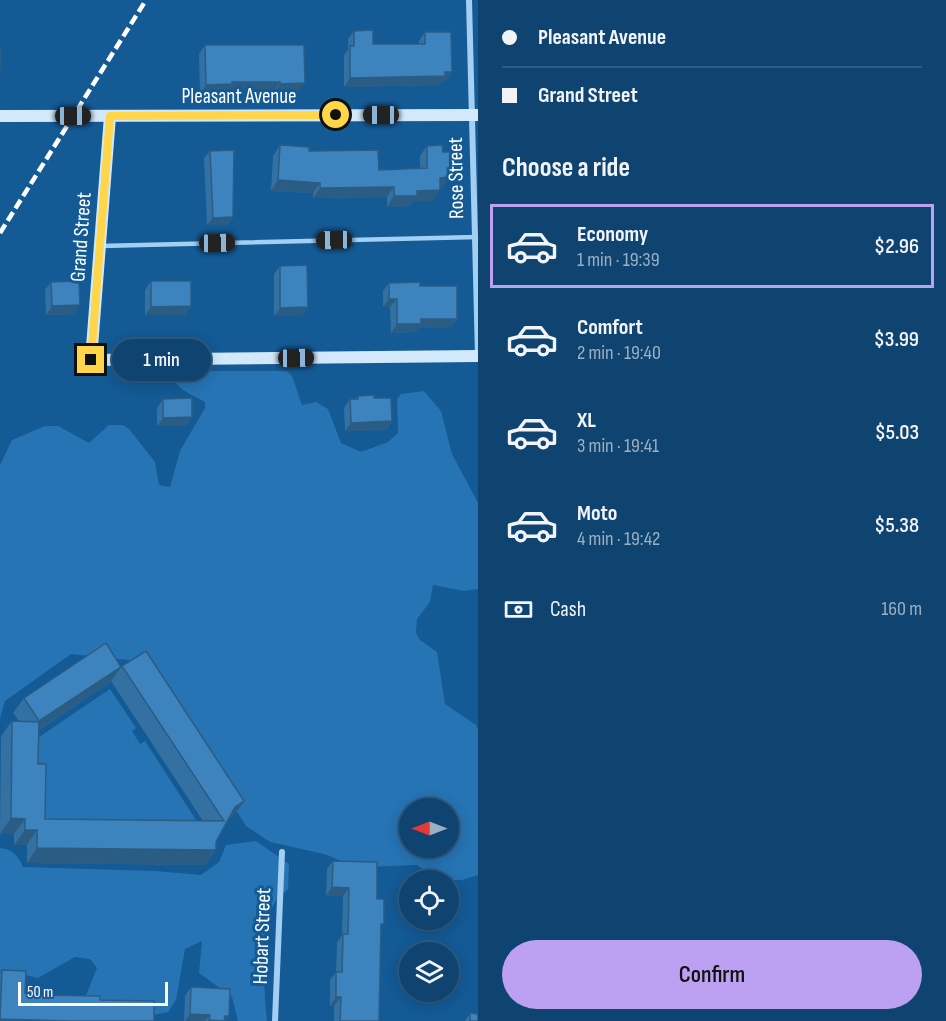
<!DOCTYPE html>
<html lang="en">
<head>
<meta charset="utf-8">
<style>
	body { margin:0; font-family:"Sofia Sans Condensed",sans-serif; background:#184b75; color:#f1f3f6; height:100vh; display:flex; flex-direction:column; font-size:22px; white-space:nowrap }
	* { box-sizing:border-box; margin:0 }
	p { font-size:20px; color:#9bb0c3 }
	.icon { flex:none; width:33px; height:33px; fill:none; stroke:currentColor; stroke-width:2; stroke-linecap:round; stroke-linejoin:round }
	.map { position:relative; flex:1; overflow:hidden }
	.panel { display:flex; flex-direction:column; background:#0f4470; width:468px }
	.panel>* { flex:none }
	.banner { display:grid; align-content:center; height:132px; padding:0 24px; background:#0f4470 }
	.needle { width:39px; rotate:270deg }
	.controls { position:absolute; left:399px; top:798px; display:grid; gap:12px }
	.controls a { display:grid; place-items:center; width:60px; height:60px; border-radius:50%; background:#0f4470; box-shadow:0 3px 15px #0003,0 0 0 2px #2f5c83; font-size:30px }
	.scale { position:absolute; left:18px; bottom:15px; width:150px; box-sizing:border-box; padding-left:6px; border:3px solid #fff; border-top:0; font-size:16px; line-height:21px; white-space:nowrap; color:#fff; -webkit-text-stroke:4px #145a95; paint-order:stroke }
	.end { position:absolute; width:27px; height:27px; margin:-14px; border:8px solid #ffd54a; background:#111; box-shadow:0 0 0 3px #111 }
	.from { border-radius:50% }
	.bubble { position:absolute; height:42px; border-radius:21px; background:#0f4470; box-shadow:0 3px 15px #0003,0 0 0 2px #2f5c83; font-size:20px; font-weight:600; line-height:42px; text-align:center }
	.car { position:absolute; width:18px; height:36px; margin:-18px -9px; border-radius:8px; box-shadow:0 0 4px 2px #0007; background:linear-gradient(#222 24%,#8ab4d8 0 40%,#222 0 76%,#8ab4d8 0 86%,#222 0) }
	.banner b { display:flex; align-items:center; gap:21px; height:57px; font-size:22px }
	.banner b+b { border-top:2px solid #2f5c83 }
	.banner i { width:15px; height:15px; background:#f1f3f6 }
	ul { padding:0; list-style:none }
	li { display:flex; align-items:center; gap:18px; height:84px; margin:0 12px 9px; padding:0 12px; border:3px solid transparent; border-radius:0px }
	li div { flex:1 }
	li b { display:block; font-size:22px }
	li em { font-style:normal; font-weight:600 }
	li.on { border-color:#bca0f2 }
	li>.icon { width:54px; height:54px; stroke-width:1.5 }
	h2 { padding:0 24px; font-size:27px; line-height:72px }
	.pay { display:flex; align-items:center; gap:15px; height:66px; padding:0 24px; font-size:22px }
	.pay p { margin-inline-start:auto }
	.cta { display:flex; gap:12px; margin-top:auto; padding:12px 24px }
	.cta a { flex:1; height:69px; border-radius:36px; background:#bca0f2; color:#111; font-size:24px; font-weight:600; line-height:69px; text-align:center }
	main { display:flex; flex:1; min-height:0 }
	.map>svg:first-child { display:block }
</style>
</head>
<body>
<main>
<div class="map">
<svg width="478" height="1021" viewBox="0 0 478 1021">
	<rect width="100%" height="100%" fill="#145a95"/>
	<!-- green -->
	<g fill="#2674b4" fill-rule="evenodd">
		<path d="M176 371H287L292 376 302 405 316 402 328 409 341 443 361 452 388 442 398 433 397 399 401 394 424 391 441 411 452 454 478 503V589L464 591 433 585 430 602 417 619 416 633 420 640 437 652 445 704 476 725 478 730V875L462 880H439L417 865 365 867 344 862 324 854 270 842 246 826 155 682 139 661 71 654 5 701 0 718V465L12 440 45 426H58L89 443 109 425H123L129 429 155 462 159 485 170 487 180 451 205 408V402C193 395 179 391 173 378ZM410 808H448V848H410Z"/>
		<path d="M110 689 136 728 132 731 140 744 145 741 200 826 32 831 37 789 33 741Z"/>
		<path d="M256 841 289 864 288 889C283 894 276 899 273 906 260 929 264 993 267 1021H238L232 997 199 973 202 941 185 949 176 1000 168 1012 154 1015 85 998 97 968 90 959 75 957 38 978 4 970 0 971V848C13 849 18 856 23 867L155 871 201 875 219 862 226 845Z"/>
	</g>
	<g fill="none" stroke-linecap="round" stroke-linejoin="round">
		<!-- lane -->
		<path stroke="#a3cff2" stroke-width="4.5" d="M100 246 478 237"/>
		<!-- street -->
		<g stroke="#a3cff2" stroke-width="6">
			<path d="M469 0 478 356"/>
			<path d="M275 1021 282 852"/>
		</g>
		<!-- secondary -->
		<g stroke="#d2e9fc" stroke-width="12">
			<path d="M0 116 478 115"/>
			<path d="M110 116 91 360 478 356"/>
		</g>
		<!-- rail -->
		<path stroke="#fff" stroke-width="4.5" stroke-dasharray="10 4.5" stroke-linecap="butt" d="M0 233 146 0"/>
	</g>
	<!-- wall -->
	<g fill="#3471a3">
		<path d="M354 31 373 44H419V41L425 32 452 72 446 81H442L439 85 344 87V55L348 50V39Z"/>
		<path d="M205 45 299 92H274V91H227L226 93 200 94 199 54Z"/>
		<path d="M280 145 309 151 379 170 420 169V156L427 146 443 152 458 170 451 180H447L442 188H440L433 201H413L410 206 387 207V197L313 198V193L271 191 273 156Z"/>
		<path d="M210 151 233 217 228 225H207L204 158Z"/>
		<path d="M280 266 308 307 301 316H274V274Z"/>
		<path d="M151 281 191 306 185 315H145V290Z"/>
		<path d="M51 282 74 314 46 315 45 290Z"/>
		<path d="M389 283 420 286 457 319 451 327 418 328 415 332 391 333 390 307H383V291Z"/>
		<path d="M358 396 374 398 392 421 386 430 345 431 344 408 350 399H356Z"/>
		<path d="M163 399 186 426H157V408Z"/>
		<path d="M122 666 234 816 229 819 216 842V850L205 865 27 863V845H14V834H0L1 736 12 721H19L13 713 24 698 121 667 110 682 39 730 38 764 45 819 203 821 111 681Z"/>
		<path d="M333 861 377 899 381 927 379 1021H334V1006H330V980L336 972 337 943 342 935 343 896H326L327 869Z"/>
		<path d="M2 970 25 993 35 995 100 1000 0 1021V972Z"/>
		<path d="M191 987 229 1016 225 1021H184L185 996Z"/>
		<path d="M470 1013 478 1021H465Z"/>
	</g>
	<!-- shaded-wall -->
	<g fill="#2b5c84">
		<path d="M445 72H452L446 81H442L439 85 344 87 350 78Z"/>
		<path d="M232 82H280L274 91H227L226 93 200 94 206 85Z"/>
		<path d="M305 83 299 92H274L280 84Z"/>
		<path d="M449 170H458L451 180H447L442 188H433L440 178Z"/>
		<path d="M278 180 320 183 313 193 271 191Z"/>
		<path d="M394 187 387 197 313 198 320 188Z"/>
		<path d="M440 190 433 201H413L410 206 387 207 394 196 417 191Z"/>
		<path d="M233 217 228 225H207L213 218Z"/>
		<path d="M389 299H397L390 307H383Z"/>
		<path d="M80 305 74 314 46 315 52 306Z"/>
		<path d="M191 306 185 315H145L151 307Z"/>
		<path d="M308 307 301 316H274L280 308Z"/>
		<path d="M421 319H457L451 327 418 328 415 332 391 333 397 324Z"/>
		<path d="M192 417 186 426H157L163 418Z"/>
		<path d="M392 421 386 430 345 431 351 423Z"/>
		<path d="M121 667 110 682 29 736 39 721Z"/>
		<path d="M244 801 234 816 225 822 235 807Z"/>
		<path d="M11 818 25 819 14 834H0Z"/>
		<path d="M25 830H37L27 845H14Z"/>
		<path d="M37 848 216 850 205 865 27 863Z"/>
		<path d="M332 887 349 888 343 896H326Z"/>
		<path d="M336 997H341L334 1006H330Z"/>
		<path d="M190 1014 210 1015 205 1021H185Z"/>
		<path d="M225 1016H229L225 1021H208L209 1020Z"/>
		<path d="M0 1019 71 1021H0Z"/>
	</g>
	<!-- building -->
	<g fill="#3d83bd" stroke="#2b5c84" stroke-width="1.5">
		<path d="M373 30V44H425V32H451L452 72H445V76L350 78V46H354V31Z"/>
		<path d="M205 45H304L305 83 280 84V82H232V84L206 85Z"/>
		<rect x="0" y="48" width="1" height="22"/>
		<path d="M280 145 309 147V151L378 150 379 170 427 168V146L442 145 443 152H458V170H449V177L440 178V190L417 191V196H394V187L320 188V183L278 180Z"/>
		<path d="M234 150 233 217 213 218 210 151Z"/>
		<path d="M307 265 308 307 280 308V266Z"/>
		<path d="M79 281 80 305 52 306 51 282Z"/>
		<path d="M151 281H191V306L151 307Z"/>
		<path d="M420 282V286H457V319H421V324H397V299H389V283Z"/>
		<path d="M374 395V398H391L392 421 351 423 350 399H358V396Z"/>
		<path d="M192 398V417L163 418V399Z"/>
		<path d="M106 643 121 667 39 721 24 698Z"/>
		<path d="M146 651 244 801 235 807 216 842V850L37 848V830H25V819L11 818 12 721 39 722 38 764H46L45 819 224 821 122 666Z"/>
		<path d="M333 861 377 862V899H384V924H381L379 1021H340L341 997H336V972H342L343 934H348L349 888 332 887Z"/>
		<path d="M2 970 26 971 25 993H35V995L100 996V1000L154 1001V1021H71L0 1019Z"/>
		<path d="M191 987 230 989 229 1016H225L224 1021 209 1020 210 1015 190 1014Z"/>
		<path d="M470 1013 478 1014V1021H470Z"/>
	</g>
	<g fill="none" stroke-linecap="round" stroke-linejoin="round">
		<!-- route -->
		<path stroke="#ffd54a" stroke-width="8" d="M91 360 110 116 336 115"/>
	</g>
	<g text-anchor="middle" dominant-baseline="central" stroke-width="6" stroke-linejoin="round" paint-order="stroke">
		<!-- street labels -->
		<g font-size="21" fill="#fff" stroke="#145a95">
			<text x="239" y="96">Pleasant Avenue</text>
			<text transform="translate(456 178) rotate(-91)">Rose Street</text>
			<text transform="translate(81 237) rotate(-86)">Grand Street</text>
			<text transform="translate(262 936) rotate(-88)">Hobart Street</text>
		</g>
	</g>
</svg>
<div class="controls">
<a><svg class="needle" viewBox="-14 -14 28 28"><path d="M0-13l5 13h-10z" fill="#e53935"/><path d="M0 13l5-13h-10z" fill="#9bb0c3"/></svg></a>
<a><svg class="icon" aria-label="locate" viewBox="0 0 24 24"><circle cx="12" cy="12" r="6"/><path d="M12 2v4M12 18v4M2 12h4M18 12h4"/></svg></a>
<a><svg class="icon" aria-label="layers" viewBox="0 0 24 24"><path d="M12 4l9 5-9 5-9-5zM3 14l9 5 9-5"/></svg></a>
</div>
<div class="scale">50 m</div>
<i class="end from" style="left:336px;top:115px"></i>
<i class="end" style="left:91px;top:360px"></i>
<div class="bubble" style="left:112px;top:339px;width:99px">1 min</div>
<i class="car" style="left:381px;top:115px;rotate:270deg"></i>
<i class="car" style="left:73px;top:116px;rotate:90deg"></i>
<i class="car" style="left:334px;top:240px;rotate:269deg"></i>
<i class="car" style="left:217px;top:243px;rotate:89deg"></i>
<i class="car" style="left:296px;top:358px;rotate:89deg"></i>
</div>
<section class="panel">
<div class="banner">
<b><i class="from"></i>Pleasant Avenue</b>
<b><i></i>Grand Street</b>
</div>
<h2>Choose a ride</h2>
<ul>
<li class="on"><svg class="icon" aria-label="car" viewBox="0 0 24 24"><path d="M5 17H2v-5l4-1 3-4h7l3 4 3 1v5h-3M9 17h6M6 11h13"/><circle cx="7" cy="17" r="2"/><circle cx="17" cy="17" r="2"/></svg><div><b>Economy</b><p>1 min · 19:39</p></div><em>$2.96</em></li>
<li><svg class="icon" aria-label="car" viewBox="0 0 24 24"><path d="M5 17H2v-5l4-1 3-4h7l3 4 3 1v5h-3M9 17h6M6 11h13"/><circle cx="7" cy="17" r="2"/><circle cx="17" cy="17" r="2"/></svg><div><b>Comfort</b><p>2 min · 19:40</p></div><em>$3.99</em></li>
<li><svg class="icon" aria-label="car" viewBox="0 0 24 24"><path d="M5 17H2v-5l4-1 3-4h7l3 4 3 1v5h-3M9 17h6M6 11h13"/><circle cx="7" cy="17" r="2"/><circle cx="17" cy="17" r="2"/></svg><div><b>XL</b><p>3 min · 19:41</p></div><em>$5.03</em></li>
<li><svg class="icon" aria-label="car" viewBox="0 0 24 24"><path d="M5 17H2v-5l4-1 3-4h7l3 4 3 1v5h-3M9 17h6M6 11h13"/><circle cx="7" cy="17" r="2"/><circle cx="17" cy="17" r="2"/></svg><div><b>Moto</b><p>4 min · 19:42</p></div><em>$5.38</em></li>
</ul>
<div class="pay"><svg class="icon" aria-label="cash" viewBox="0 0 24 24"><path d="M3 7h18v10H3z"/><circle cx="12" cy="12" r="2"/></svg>Cash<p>160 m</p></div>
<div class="cta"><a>Confirm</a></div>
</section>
</main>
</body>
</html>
